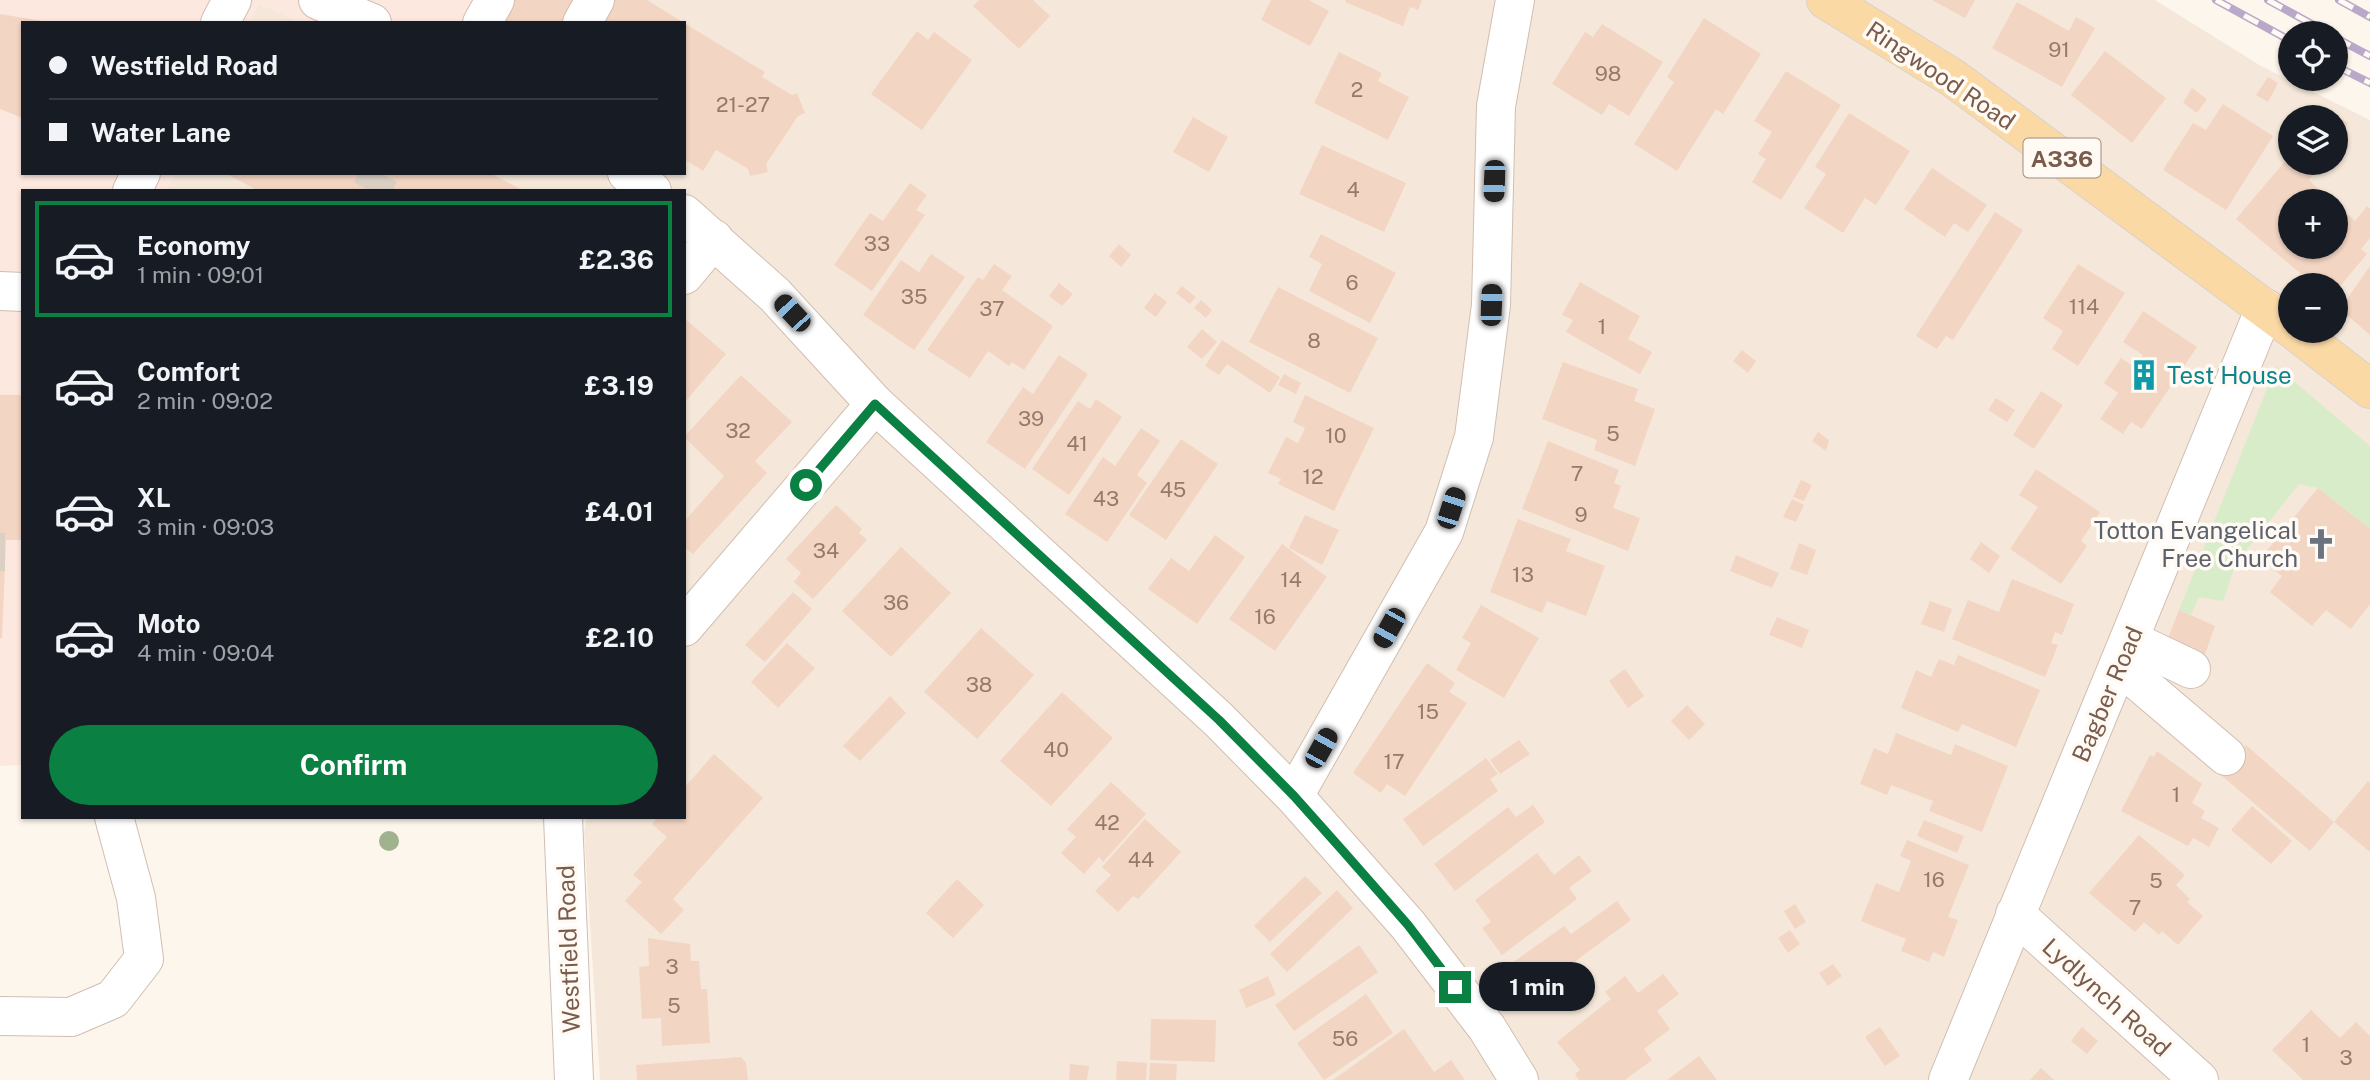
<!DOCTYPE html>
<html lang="en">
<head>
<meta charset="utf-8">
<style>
	body { margin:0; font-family:"Public Sans",sans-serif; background:#242831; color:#f1f3f6; height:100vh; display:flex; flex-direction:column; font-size:26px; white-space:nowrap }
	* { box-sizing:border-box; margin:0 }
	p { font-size:23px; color:#9ea1a6 }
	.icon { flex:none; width:38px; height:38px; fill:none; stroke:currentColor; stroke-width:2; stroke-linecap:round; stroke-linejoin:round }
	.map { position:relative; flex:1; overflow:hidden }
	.drawer { position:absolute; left:21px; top:189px; width:665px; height:630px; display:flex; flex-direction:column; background:#171b24; border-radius:0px; box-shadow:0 2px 5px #0004 }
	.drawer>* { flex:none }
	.top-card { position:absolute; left:21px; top:21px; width:665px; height:154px; border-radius:0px; box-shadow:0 2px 5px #0004; display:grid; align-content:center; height:154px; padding:0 28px; background:#171b24 }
	.controls { position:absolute; left:2278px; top:21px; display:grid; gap:14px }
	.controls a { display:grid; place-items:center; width:70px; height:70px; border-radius:50%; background:#171b24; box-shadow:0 2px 5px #0004; font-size:35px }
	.end { position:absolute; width:32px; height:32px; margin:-16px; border:9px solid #0b8043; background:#fff; box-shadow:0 0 0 4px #fff }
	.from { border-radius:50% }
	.bubble { position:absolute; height:49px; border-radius:24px; background:#171b24; box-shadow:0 2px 5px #0004; font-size:23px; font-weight:700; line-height:49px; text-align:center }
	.car { position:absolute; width:21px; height:42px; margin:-21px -10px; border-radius:9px; box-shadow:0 0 5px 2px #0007; background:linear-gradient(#222 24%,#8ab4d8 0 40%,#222 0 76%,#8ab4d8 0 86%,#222 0) }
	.top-card b { display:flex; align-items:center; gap:24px; height:66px; font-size:26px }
	.top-card b+b { border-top:2px solid #363941 }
	.top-card i { width:18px; height:18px; background:#f1f3f6 }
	ul { padding:12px 0 0; list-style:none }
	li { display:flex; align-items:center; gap:21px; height:116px; margin:0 14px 10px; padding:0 14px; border:4px solid transparent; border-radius:0px }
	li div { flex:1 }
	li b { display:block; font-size:26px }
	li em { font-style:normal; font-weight:700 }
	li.current { border-color:#0b8043 }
	li>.icon { width:63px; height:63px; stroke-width:1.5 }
	.action { display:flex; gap:14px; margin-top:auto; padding:14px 28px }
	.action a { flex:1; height:80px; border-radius:42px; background:#0b8043; color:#fff; font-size:28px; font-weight:700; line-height:80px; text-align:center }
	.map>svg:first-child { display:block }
</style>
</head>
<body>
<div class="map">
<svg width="2370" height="1080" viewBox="0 0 2370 1080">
	<rect width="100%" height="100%" fill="#fdf6ec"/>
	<!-- residential -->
	<g fill="#f5e8da" fill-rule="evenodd">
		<path d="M581 0H2155L2261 66 2370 120V1080H600L584 832 587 817H684V191H166L175 173H684V23H568ZM2291 117H2336V163H2291ZM2291 201H2336V247H2291ZM2291 285H2336V331H2291Z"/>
		<path d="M259 3 302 23H249Z"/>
	</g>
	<!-- commercial -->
	<path fill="#fde8e0" d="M0 0H476L465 23H302L259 3 249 23H23V173H175L166 191H23V765L0 766Z"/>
	<!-- green -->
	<path fill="#d8ecc9" d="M2276 366 2370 446V529L2318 488 2299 484 2236 563 2223 601 2199 597 2191 615 2179 610Z"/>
	<!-- building -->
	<g fill="#f3d5c3">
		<path d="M505 0H581L568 23H492Z"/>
		<path d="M615 0H647L684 23H602Z"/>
		<path d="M979 0H1033L1050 16 1019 49 973 6Z"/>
		<path d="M1271 0H1309L1329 11 1310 46 1261 20Z"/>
		<path d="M1346 0H1422L1418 10 1410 7 1403 26 1345 2Z"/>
		<path d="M1932 0H1975L1965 18Z"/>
		<path d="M2017 2 2069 31 2076 17 2095 28 2062 87 1992 48Z"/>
		<path d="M0 14 43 21 23 23V118L0 109Z"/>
		<path d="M1704 18 1761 54 1723 114 1716 109 1677 171 1634 144 1674 82 1667 77Z"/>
		<path d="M684 23 765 72 762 77 792 95 797 93 805 113 798 116 766 164 768 172 750 176 748 169 716 150 703 171 684 159Z"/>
		<path d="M1602 24 1663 62 1629 116 1609 104 1602 115 1552 84 1585 32 1593 37Z"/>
		<path d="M917 31 928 40 934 32 972 60 922 130 871 94Z"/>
		<path d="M2105 51 2166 98 2132 143 2071 95Z"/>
		<path d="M1339 52 1382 73 1378 81 1409 97 1388 140 1314 103Z"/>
		<path d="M1786 71 1841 105 1781 200 1752 182 1766 159 1758 154 1772 132 1754 121Z"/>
		<path d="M2268 77 2278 83 2268 102 2256 95Z"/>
		<path d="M2192 88 2207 99 2197 113 2183 103Z"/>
		<path d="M2223 104 2273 136 2226 210 2163 170 2193 123 2206 130Z"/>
		<path d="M1849 113 1910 151 1876 205 1865 198 1843 233 1804 208 1826 174 1815 167Z"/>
		<path d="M2336 116 2348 123 2336 140Z"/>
		<path d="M1193 117 1228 137 1209 172 1173 152Z"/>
		<path d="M1322 145 1406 183 1384 232 1299 194Z"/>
		<path d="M2291 154V163H2319L2321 165 2309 180 2325 195 2320 201H2291V247H2336L2338 205 2355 221 2367 206 2370 209V238L2361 249 2367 254 2336 291V285H2314L2236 219Z"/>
		<path d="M1932 168 1987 205 1968 232 1954 223 1945 237 1904 209Z"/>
		<path d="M225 173H490L524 191H259Z"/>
		<path d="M910 183 927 195 916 210 925 215 872 291 834 265 870 213 883 221Z"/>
		<path d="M1995 212 2023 230 1953 340 1946 336 1937 349 1916 336Z"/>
		<path d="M1321 234 1396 273 1370 323 1309 291 1322 264 1309 257Z"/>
		<path d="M1119 244 1131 255 1121 267 1109 256Z"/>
		<path d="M931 254 965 277 914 350 863 315 901 260 919 272Z"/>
		<path d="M994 264 1012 276 1002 290 1053 326 1024 370 1012 362 1009 366 988 351 970 378 927 350 978 277 983 280Z"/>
		<path d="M2078 264 2125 293 2078 366 2052 349 2063 331 2043 318Z"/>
		<path d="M2370 266V335L2340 309Z"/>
		<path d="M1580 282 1640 316 1628 339 1652 352 1640 374 1566 332 1573 320 1562 315Z"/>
		<path d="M1059 283 1073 294 1062 306 1049 296Z"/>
		<path d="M1182 286 1196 297 1190 304 1176 293Z"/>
		<path d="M1278 287 1378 338 1350 393 1249 342Z"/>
		<path d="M1155 293 1167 302 1156 317 1144 308Z"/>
		<path d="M1201 300 1212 310 1206 318 1194 308Z"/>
		<path d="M2143 311 2197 347 2142 429 2131 422 2123 434 2100 419 2118 393 2104 383 2121 358 2134 367 2143 355 2123 342Z"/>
		<path d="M684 318 726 354 684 403Z"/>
		<path d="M1202 329 1217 342 1202 359 1187 347Z"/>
		<path d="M1222 340 1280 377 1270 393 1227 364 1219 375 1205 366Z"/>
		<path d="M1742 350 1756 361 1748 373 1733 361Z"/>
		<path d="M1059 355 1088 374 1025 469 986 442 1023 387 1033 394Z"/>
		<path d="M1563 362 1638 389 1634 401 1655 409 1635 466 1594 450 1597 440 1542 419Z"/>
		<path d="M1284 374 1301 383 1296 394 1278 385Z"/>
		<path d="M741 375 792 422 755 461 767 473 693 554 684 547V522L724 476 684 437Z"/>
		<path d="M2041 391 2063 405 2034 449 2013 435Z"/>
		<path d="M0 395H23V540H6L2 638H0Z"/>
		<path d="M1305 395 1374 428 1334 511 1278 484 1281 479 1268 473 1286 437 1298 443 1305 428 1293 422Z"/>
		<path d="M1996 398 2015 410 2007 422 1988 410Z"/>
		<path d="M1096 399 1122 417 1069 495 1032 469 1078 401 1090 409Z"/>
		<path d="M1141 428 1160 441 1137 475 1147 483 1107 542 1065 514 1103 457 1115 466Z"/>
		<path d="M1818 432 1829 440 1826 451 1812 441Z"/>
		<path d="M1181 439 1218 464 1166 540 1129 515Z"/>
		<path d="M1548 441 1619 470 1614 483 1621 486 1613 508 1640 518 1628 551 1522 509Z"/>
		<path d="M2036 469 2100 512 2081 541 2087 546 2061 584 2010 549 2038 507 2019 495Z"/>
		<path d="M1801 480 1812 485 1804 501 1793 497Z"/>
		<path d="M2318 488 2370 529V604L2351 629 2326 610 2312 626 2270 592 2282 576 2260 559Z"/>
		<path d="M1792 499 1804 505 1796 522 1783 517Z"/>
		<path d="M836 505 862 529 859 533 867 540 813 599 794 582 801 573 786 559Z"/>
		<path d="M1305 515 1339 530 1322 565 1289 548Z"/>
		<path d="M1518 519 1571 539 1566 551 1605 566 1586 616 1547 601 1542 613 1490 592Z"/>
		<path d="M1215 535 1245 557 1197 624 1148 589 1171 558 1189 571Z"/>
		<path d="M1981 542 2000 556 1989 573 1970 559Z"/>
		<path d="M1799 543 1816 550 1807 575 1790 569Z"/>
		<path d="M1282 544 1327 577 1275 651 1229 619Z"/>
		<path d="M901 547 951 593 891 657 842 611Z"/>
		<path d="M1736 555 1779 573 1772 588 1730 571Z"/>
		<path d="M2012 579 2074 604 2062 635 2055 632 2051 643 2058 645 2045 677 1952 639 1968 600 1999 612Z"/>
		<path d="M793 592 812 609 765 662 745 645Z"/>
		<path d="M1930 601 1952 609 1944 632 1921 624Z"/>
		<path d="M1481 605 1539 638 1504 698 1456 670 1471 643 1462 638Z"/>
		<path d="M2179 610 2215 626 2204 657 2167 641Z"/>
		<path d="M1777 617 1809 630 1802 648 1769 635Z"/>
		<path d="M981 628 1034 675 977 739 924 692Z"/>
		<path d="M787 643 815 668 778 708 751 682Z"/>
		<path d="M1958 655 2040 690 2016 747 1962 724 1958 732 1901 708 1916 670 1931 677 1939 659 1954 665Z"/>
		<path d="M1427 663 1455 683 1449 692 1467 703 1405 796 1387 784 1381 793 1353 773Z"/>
		<path d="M1625 669 1644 696 1628 708 1609 681Z"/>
		<path d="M1062 692 1113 738 1051 806 1000 761Z"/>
		<path d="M890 696 906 713 860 761 843 746Z"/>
		<path d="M1687 705 1705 724 1689 740 1671 721Z"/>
		<path d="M1896 733 1951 755 1955 744 2008 766 1982 832 1929 811 1933 801 1891 785 1887 795 1860 784 1874 748 1888 754Z"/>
		<path d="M1519 740 1530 754 1500 774 1490 760Z"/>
		<path d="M2246 745 2334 822 2310 851 2221 775Z"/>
		<path d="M2157 751 2202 784 2192 803 2205 811 2201 818 2219 828 2209 847 2193 838 2188 846 2121 811 2150 755 2154 757Z"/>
		<path d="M714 754 763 798 673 899 684 910 661 934 625 901 642 882 633 875 667 837 652 824 658 817H684V788Z"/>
		<path d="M1486 758 1498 774 1490 779 1498 791 1423 846 1403 819Z"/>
		<path d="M2368 781 2370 783V852L2334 822Z"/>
		<path d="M1111 782 1146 814 1103 862 1099 857 1084 874 1061 853 1076 837 1067 829Z"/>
		<path d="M1533 805 1545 822 1455 891 1434 864 1508 807 1516 817Z"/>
		<path d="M2252 806 2292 841 2271 864 2231 830Z"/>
		<path d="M1145 819 1181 852 1138 899 1133 896 1118 912 1095 891 1111 875 1102 867Z"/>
		<path d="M1924 820 1964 836 1957 853 1917 836Z"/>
		<path d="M2139 835 2185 875 2176 885 2190 899 2187 902 2203 916 2178 945 2162 931 2159 935 2144 922 2135 932 2089 893Z"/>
		<path d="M1907 840 1969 865 1948 917 1958 920 1944 957 1933 952 1929 962 1901 951 1906 939 1861 921 1876 883 1899 892 1911 861 1900 856Z"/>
		<path d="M1537 853 1554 875 1579 855 1592 871 1569 888 1577 899 1502 955 1482 928 1491 922 1475 900Z"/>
		<path d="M1305 876 1322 893 1270 942 1254 926Z"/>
		<path d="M957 879 984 905 953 938 926 913Z"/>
		<path d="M1337 890 1353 908 1287 972 1270 954Z"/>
		<path d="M1617 901 1631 920 1526 998 1505 968 1564 926 1571 934Z"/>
		<path d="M1795 904 1806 922 1795 929 1784 911Z"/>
		<path d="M1790 930 1800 944 1788 953 1778 938Z"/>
		<path d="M648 938 690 944 691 961H699L701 989H707L710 1043 662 1046 661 1018 642 1019 639 967 649 966Z"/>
		<path d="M1359 945 1378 972 1294 1031 1275 1005Z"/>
		<path d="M1833 964 1842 976 1828 986 1819 973Z"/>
		<path d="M1663 974 1679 994 1657 1011 1670 1029 1644 1049 1652 1060 1625 1080H1579L1575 1074 1580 1070 1557 1042 1611 999 1605 992 1625 976 1638 993Z"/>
		<path d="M1268 976 1276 995 1246 1008 1239 990Z"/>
		<path d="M1366 994 1393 1033 1324 1080 1297 1043Z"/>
		<path d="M2311 1010 2340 1038 2356 1022 2370 1036V1080H2303L2272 1050Z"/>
		<path d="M1151 1019 1216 1020 1215 1062 1150 1060Z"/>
		<path d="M1880 1027 1900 1056 1885 1066 1865 1037Z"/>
		<path d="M2082 1027 2098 1041 2087 1054 2071 1041Z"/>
		<path d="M1404 1029 1434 1072 1451 1060 1465 1080H1333Z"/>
		<path d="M1699 1056 1717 1080H1667Z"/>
		<path d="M741 1057 746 1063 748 1080H637L636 1065Z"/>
		<path d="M1117 1061 1147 1063 1146 1080H1116Z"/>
		<path d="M1150 1063 1177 1064 1176 1080H1149Z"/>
		<path d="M1070 1064 1089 1066 1087 1080H1069Z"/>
		<path d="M2041 1068 2054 1080H2030Z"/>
	</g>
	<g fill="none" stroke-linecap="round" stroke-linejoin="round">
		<!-- minor-tunnel -->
		<g stroke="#dcd0c4" stroke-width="38" stroke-dasharray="38 19" stroke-linecap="butt">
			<path d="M371 191 380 173"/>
			<path d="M0 552H5"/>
		</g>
		<defs>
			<g id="minor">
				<path d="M318 0 372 23"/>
				<path d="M220 23 232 0"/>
				<path d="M482 23 495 0"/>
				<path d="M582 23 595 0"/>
				<path d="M627 173 652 191"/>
				<path d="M132 191 141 173"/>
				<path d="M684 214 775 295 875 404 1219 720 1294 796 1408 925 1487 1028 1519 1080"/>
				<path d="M684 275 714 239"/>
				<path d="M0 291 23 292"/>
				<path d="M684 627 875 404"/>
				<path d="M2130 640 2191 669"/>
				<path d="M2119 665 2226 756"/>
				<path d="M1294 796 1444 532 1474 437 1491 305 1496 106 1515 0"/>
				<path d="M563 817 574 1080"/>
				<path d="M2015 914 2199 1080"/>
				<path d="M0 1016 71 1017 113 999 144 959 136 898 114 817"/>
				<path d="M1948 1080 2265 308"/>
			</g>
			<g id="major">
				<path d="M1826 0 1953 78 2291 328"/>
				<path d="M2295 331 2370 389"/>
			</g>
		</defs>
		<!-- minor casing -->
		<use href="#minor" stroke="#d1beb0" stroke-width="40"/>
		<!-- major casing -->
		<use href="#major" stroke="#dad1cd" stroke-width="40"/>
		<!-- minor -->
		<use href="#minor" stroke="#fff" stroke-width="38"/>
		<!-- major -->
		<use href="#major" stroke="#fbd9a5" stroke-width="38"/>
		<defs>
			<g id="rail">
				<path d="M2216 0 2291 41"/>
				<path d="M2268 0 2328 33"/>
				<path d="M2339 0 2370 17"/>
				<path d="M2336 38 2370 56"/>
				<path d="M2336 66 2370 83"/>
			</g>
		</defs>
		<!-- rail casing -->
		<use href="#rail" stroke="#b9a8c9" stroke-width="8"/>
		<!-- rail -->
		<use href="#rail" stroke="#fffaf3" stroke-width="5" stroke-dasharray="16" stroke-linecap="butt"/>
	</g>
	<!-- trees -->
	<circle fill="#a0b28e" cx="389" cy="841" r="10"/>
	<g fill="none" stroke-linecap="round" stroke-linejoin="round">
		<!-- route -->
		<path stroke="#0b8043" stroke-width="9" d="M806 485 875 404 1219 720 1294 796 1343 851 1408 925 1455 987"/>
	</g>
	<!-- icons -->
	<defs>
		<symbol id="building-bare" viewBox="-9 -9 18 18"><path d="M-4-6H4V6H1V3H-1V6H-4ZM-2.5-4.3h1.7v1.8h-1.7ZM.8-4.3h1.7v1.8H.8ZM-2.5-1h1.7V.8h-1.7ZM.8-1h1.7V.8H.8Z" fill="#0f9aa8" stroke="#fffaf3" stroke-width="2.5" paint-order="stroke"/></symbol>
		<symbol id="church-bare" viewBox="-9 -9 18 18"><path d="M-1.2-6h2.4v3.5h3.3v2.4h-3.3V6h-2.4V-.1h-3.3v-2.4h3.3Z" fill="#6b7280" stroke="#fffaf3" stroke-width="2.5" paint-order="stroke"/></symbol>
	</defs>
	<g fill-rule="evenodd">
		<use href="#building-bare" x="2122" y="353" width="44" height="44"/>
		<use href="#church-bare" x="2299" y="522" width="44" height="44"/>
	</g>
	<g text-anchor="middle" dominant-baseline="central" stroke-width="7" stroke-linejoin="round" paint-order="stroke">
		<!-- number labels -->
		<g font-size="21" fill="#987a6a">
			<text x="2059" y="49">91</text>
			<text x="1608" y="73">98</text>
			<text x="1357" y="89">2</text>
			<text x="743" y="104">21-27</text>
			<text x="1353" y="189">4</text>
			<text x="877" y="243">33</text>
			<text x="1352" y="282">6</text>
			<text x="914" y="296">35</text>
			<text x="2084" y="306">114</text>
			<text x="992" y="308">37</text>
			<text x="1602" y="326">1</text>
			<text x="1314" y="340">8</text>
			<text x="1031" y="418">39</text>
			<text x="738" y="430">32</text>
			<text x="1613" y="433">5</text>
			<text x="1336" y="435">10</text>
			<text x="1077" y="443">41</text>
			<text x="1577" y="473">7</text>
			<text x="1313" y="476">12</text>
			<text x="1173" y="489">45</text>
			<text x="1106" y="498">43</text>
			<text x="1581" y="514">9</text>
			<text x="826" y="550">34</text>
			<text x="1523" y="574">13</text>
			<text x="1291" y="579">14</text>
			<text x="896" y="602">36</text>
			<text x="1265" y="616">16</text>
			<text x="979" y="684">38</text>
			<text x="1428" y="711">15</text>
			<text x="1056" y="749">40</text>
			<text x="1394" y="761">17</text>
			<text x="2176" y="794">1</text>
			<text x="1107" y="822">42</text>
			<text x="1141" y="859">44</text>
			<text x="1934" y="879">16</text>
			<text x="2156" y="880">5</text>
			<text x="2135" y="907">7</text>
			<text x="672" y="966">3</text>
			<text x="674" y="1005">5</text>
			<text x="1345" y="1038">56</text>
			<text x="2306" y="1044">1</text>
			<text x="2346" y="1057">3</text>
		</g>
		<!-- shield labels -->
		<rect fill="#fffaf3" stroke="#a28b7f" stroke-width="2" x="2023.5" y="138.5" width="77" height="39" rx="5"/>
		<g font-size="23" font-weight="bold" fill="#7a5c4d">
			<text x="2062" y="158">A336</text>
		</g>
		<!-- street labels -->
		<g font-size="24" fill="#7a5c4d" stroke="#fffaf3">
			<text transform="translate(1941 75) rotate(34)">Ringwood Road</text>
			<text transform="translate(2107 694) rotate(-67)">Bagber Road</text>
			<text transform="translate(568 949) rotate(-92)">Westfield Road</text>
			<text transform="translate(2107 997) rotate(42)">Lydlynch Road</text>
		</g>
		<!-- culture labels -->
		<g font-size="24" fill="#0d838f" stroke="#fffaf3" text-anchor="start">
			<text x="2167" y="375">Test House</text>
		</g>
		<!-- worship labels -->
		<g font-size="24" fill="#5b616d" stroke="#fffaf3" text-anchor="end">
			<text x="2298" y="530">Totton Evangelical<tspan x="2298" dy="28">Free Church</tspan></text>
		</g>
	</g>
</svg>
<div class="controls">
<a><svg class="icon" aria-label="locate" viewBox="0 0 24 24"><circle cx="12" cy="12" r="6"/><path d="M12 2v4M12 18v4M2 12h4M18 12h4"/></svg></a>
<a><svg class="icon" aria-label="layers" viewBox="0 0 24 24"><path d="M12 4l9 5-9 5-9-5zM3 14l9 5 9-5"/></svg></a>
<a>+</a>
<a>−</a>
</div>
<i class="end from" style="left:806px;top:485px"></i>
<i class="end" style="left:1455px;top:987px"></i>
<div class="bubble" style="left:1479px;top:962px;width:116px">1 min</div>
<i class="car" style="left:1494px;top:181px;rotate:182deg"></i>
<i class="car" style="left:1491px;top:305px;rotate:2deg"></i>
<i class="car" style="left:792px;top:313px;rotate:317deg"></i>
<i class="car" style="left:1451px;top:508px;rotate:18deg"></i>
<i class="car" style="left:1389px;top:628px;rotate:209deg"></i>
<i class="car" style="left:1321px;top:748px;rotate:29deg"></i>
<div class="top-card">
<b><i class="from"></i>Westfield Road</b>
<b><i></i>Water Lane</b>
</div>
<section class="drawer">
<ul>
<li class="current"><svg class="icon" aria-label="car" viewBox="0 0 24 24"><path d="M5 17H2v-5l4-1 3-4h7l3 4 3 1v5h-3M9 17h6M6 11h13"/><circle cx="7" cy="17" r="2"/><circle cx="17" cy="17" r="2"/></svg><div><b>Economy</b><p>1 min · 09:01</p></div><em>£2.36</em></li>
<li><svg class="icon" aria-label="car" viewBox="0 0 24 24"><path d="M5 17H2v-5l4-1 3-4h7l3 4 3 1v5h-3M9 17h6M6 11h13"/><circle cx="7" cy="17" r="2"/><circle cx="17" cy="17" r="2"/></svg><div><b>Comfort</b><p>2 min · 09:02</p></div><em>£3.19</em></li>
<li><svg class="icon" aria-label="car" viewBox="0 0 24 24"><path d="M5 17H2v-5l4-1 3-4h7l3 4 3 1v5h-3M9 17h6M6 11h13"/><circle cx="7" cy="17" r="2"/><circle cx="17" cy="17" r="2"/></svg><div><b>XL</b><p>3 min · 09:03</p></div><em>£4.01</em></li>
<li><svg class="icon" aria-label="car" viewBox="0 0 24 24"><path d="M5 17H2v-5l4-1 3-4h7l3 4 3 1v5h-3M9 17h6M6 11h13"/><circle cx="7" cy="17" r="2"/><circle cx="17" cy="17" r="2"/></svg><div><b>Moto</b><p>4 min · 09:04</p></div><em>£2.10</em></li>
</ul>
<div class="action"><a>Confirm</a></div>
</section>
</div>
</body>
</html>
